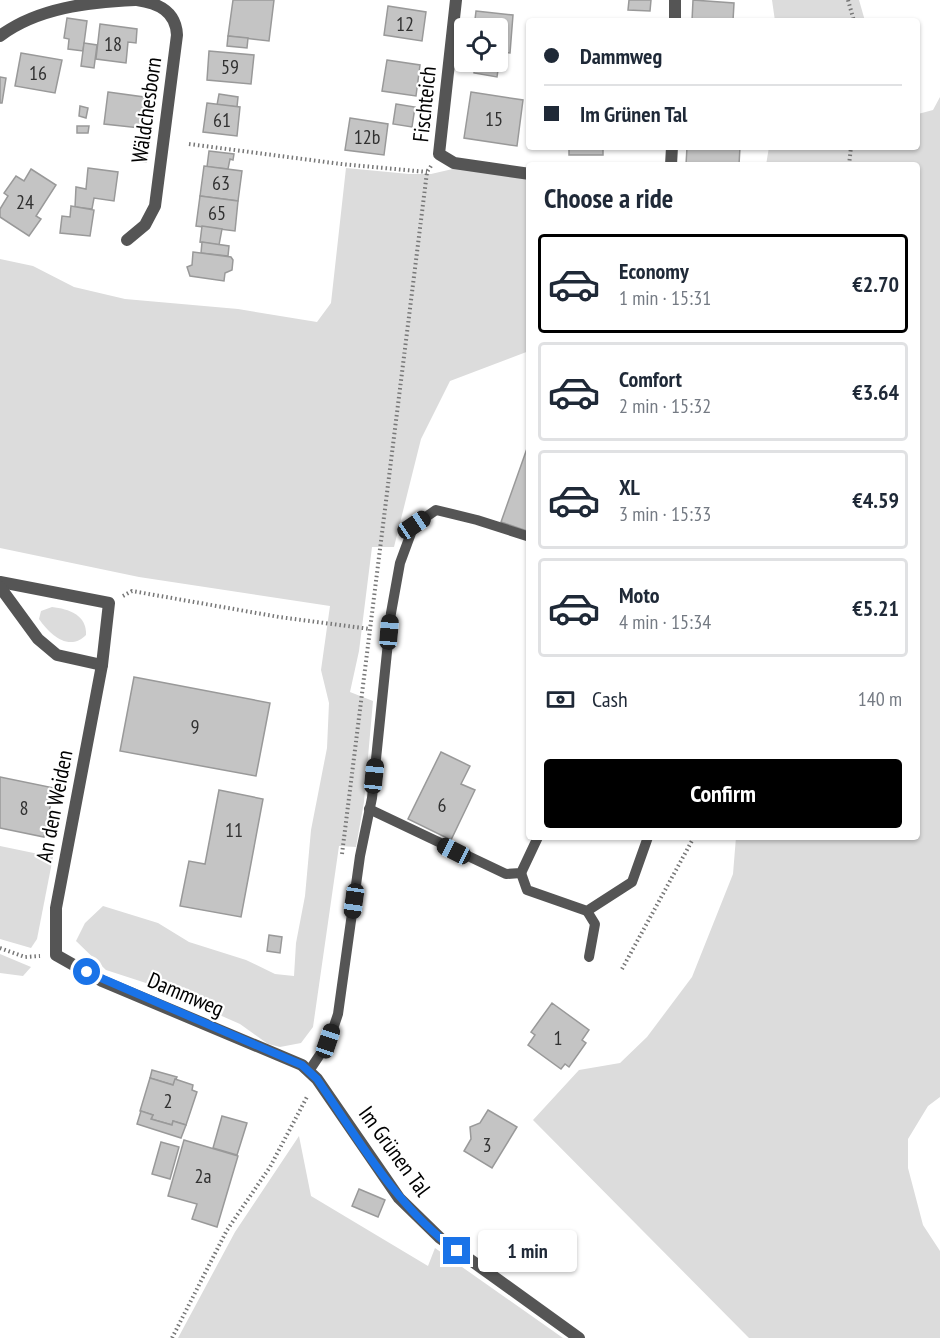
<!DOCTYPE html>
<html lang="en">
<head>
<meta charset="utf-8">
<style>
	body { margin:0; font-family:"PT Sans Narrow",sans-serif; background:#f6f6f7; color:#1f2937; height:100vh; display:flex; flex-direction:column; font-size:22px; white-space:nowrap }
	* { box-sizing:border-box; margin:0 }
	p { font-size:20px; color:#747a83 }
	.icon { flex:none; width:33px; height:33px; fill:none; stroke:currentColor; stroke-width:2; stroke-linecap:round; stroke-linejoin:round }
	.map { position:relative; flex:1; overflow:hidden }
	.side { position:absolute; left:526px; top:162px; width:394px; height:678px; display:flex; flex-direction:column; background:#fff; border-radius:6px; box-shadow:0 2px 4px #0004 }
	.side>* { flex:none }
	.hud { position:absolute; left:526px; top:18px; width:394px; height:132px; border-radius:6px; box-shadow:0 2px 4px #0004; display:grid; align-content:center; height:132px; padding:0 18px; background:#fff }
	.buttons { position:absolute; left:454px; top:18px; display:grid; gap:12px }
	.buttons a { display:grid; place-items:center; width:54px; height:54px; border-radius:6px; background:#fff; box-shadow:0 2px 4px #0004; font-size:30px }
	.end { position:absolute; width:27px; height:27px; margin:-14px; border:8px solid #1a73e8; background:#fff; box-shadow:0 0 0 3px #fff }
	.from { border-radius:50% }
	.bubble { position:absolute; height:42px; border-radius:6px; background:#fff; box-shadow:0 2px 4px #0004; font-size:20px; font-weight:800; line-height:42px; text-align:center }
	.car { position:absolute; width:18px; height:36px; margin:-18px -9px; border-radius:8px; box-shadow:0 0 4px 2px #0007; background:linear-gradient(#222 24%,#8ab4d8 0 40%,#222 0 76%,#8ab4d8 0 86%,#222 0) }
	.hud b { display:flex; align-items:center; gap:21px; height:57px; font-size:22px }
	.hud b+b { border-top:2px solid #e0e1e3 }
	.hud i { width:15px; height:15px; background:#1f2937 }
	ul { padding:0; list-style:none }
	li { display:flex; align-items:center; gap:18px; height:99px; margin:0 12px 9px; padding:0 6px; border:3px solid #e0e1e3; border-radius:6px }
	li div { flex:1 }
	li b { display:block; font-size:22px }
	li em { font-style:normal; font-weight:800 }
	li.current { border-color:#000 }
	li>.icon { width:54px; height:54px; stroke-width:1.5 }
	h2 { padding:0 18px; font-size:27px; line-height:72px }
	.pay { display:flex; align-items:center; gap:15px; height:66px; padding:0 18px; font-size:22px }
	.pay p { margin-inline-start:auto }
	.primary-button { display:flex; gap:12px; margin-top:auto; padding:12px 18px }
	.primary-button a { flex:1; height:69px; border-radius:6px; background:#000; color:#fff; font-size:24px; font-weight:800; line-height:69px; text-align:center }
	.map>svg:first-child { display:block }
</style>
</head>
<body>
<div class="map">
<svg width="940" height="1338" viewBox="0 0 940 1338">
	<rect width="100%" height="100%" fill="#fff"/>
	<!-- green -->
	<g fill="#dcdcdc">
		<path d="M772 0H859L865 21H775Z"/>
		<path d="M940 97V1097L928 1106 908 1139V1168L923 1225 940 1251V1338H749L533 1120 579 1070 620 1063 647 1037 692 977 733 874 736 837H918V165H766L769 147H918V114L933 110Z"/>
		<path d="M346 168 409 174H431L457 168 529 177V351L450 381 421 439 394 547H372L359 651 350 692 373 701 364 802 356 847 339 846 313 1027 301 1043 280 1047 268 1044 240 1024 149 984 106 970 76 941 85 923 103 906 158 923 189 942 246 960 275 974 294 976 296 943 305 896 311 830 327 748 329 703 321 670 330 606 139 577 0 548V259L33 266 74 287 125 299 238 309 317 322 331 303Z"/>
		<path d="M52 607C69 609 87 615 86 635 69 652 50 635 39 619L41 611Z"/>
		<path d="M0 846 53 857 37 939 31 948 0 939Z"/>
		<path d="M0 954 31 967 23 976 0 973Z"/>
		<path d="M299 1136 311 1196 428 1266 435 1248 563 1338H178L235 1232Z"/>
	</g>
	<!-- building -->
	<g fill="#c4c4c4" stroke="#999" stroke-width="1.5">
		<path d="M233 0H274L269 41 228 36Z"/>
		<path d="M629 0H651L650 11 628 10Z"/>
		<path d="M693 0 734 3 733 21H692Z"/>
		<path d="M388 6 426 12 422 41 384 35Z"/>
		<path d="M476 11 513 15 510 53 498 51V28H474Z"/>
		<path d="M67 18 87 21 83 51 68 49 69 39 64 38Z"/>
		<path d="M100 24 137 29 136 43 128 42 126 63 96 59Z"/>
		<path d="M228 36 248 38 247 48 227 46Z"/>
		<path d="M84 43 97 45 94 68 81 66Z"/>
		<path d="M209 51 254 55 251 84 207 80Z"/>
		<path d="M21 53 62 60 55 93 15 86Z"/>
		<path d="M498 55 500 56 497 77 474 73 475 62H498Z"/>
		<path d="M387 60 420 65 416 96 382 91Z"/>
		<path d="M0 77 6 78 2 103H0Z"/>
		<path d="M108 92 144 97 140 128 104 124Z"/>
		<path d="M471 92 523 100 517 146 464 138Z"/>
		<path d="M219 94 238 97 237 107 217 105Z"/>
		<path d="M207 103 240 107 237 136 203 132Z"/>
		<path d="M396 104 415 107 412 127 393 124Z"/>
		<path d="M80 106 88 108 86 118 79 116Z"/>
		<path d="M350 118 388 124 384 155 345 150Z"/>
		<path d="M77 126H89L88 133H77Z"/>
		<rect x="569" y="147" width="34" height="8"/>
		<path d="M687 147H740L739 165H686Z"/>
		<path d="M209 151 234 154 233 160 230 159 228 169 207 167Z"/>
		<path d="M139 153 147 154 146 162 138 161Z"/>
		<path d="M204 166 242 171 238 201 200 196Z"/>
		<path d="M88 168 118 172 114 201 94 198 92 209 75 207 76 187 86 189Z"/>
		<path d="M31 169 56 185 36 216 41 219 29 236 0 217V209L8 196 4 193 16 176 24 181Z"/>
		<path d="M200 196 238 201 235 231 196 226Z"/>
		<path d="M71 206 94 210 90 236 60 233 62 216 70 217Z"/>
		<path d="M202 226 222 229 219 245 200 242Z"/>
		<path d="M202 242 229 246 228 256 201 253Z"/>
		<path d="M193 252 231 257 233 260 232 270 225 273 224 281 190 276 187 267 192 265Z"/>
		<path d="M530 440V532L501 522Z"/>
		<path d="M134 677 270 703 256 776 120 751Z"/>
		<path d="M441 752 470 766 461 784 475 790 451 840 408 819Z"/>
		<path d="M0 777 54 788 44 837 0 828Z"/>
		<path d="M219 790 263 799 241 917 180 906 189 861 205 864Z"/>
		<path d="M269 935 282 937 280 953 267 951Z"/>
		<path d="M552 1003 589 1030 582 1040 586 1043 569 1067 565 1064 561 1069 528 1045 535 1035 531 1032Z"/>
		<path d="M152 1070 177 1077 173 1085 150 1078Z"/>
		<path d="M150 1078 173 1085 175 1079 193 1085 192 1090 197 1092 186 1125 173 1121 172 1125 151 1119 153 1115 140 1111Z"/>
		<path d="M488 1110 517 1127 492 1168 464 1151 471 1139 470 1127 480 1123Z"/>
		<path d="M141 1111 153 1115 151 1119 172 1125 173 1121 186 1125 181 1138 137 1124Z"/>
		<path d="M222 1116 247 1123 237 1155 213 1148Z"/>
		<path d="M184 1140 238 1156 217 1227 192 1219 197 1204 168 1196Z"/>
		<path d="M161 1142 179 1147 170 1179 152 1174Z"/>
		<path d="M359 1189 385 1200 378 1217 352 1206Z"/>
	</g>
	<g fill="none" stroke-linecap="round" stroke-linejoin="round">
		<!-- path -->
		<g stroke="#777" stroke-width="4" stroke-dasharray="1.5 3" stroke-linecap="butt">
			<path d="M848 0 854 21"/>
			<path d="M189 144 341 164 427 172"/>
			<path d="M849 165 851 147"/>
			<path d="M123 596 132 591 279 617 370 629"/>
			<path d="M342 854 427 172 431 166"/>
			<path d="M0 948 25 957 40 956"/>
			<path d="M622 969 694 837"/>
			<path d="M172 1338 227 1230 270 1167 308 1095"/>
		</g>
		<!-- lane -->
		<g stroke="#555" stroke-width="10">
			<path d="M369 809 506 874 521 873 538 837"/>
			<path d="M521 873 527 890 587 911 632 882 648 837"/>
			<path d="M587 911 595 924 589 957"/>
			<path d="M309 1071 329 1041 338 1014 360 856 372 798 391 613 400 563 414 525 436 510 477 520 530 537"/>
		</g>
		<!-- street -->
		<g stroke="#555" stroke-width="12">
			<path d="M456 0 439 154 454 163 530 174"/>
			<path d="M675 21V0"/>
			<path d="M0 36C37 8 89 2 135 0"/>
			<path d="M671 165 672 147"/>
			<path d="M127 240 145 225 155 206 177 35C176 11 158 3 137 0"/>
			<path d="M0 582 109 603 102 665 56 908V955L102 981 302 1065 317 1079 399 1198 440 1238 579 1338"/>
			<path d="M0 587 38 639 57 655 102 665"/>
		</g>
	</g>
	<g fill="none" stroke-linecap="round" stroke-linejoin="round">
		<!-- route -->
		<path stroke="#1a73e8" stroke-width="8" d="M87 972 302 1065 317 1079C359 1140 396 1207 457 1251"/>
	</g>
	<g text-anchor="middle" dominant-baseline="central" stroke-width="4.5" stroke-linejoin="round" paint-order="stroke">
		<!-- number labels -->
		<g font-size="20" fill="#313131">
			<text x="405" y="24">12</text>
			<text x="113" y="44">18</text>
			<text x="230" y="67">59</text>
			<text x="38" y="73">16</text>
			<text x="494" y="119">15</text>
			<text x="222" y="120">61</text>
			<text x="367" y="137">12b</text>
			<text x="221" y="183">63</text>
			<text x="25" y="202">24</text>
			<text x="217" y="213">65</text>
			<text x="195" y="727">9</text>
			<text x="442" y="805">6</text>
			<text x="24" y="808">8</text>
			<text x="234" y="830">11</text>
			<text x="558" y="1038">1</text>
			<text x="168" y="1101">2</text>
			<text x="487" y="1145">3</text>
			<text x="203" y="1176">2a</text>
		</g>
		<!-- street labels -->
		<g font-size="22" fill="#000" stroke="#fff">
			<text transform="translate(424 104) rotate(-84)">Fischteich</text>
			<text transform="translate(146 110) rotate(-82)">Wäldchesborn</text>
			<text transform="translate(54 806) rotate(-79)">An den Weiden</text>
			<text transform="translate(186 994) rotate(23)">Dammweg</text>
			<text transform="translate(395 1151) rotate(54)">Im Grünen Tal</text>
		</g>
	</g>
</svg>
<div class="buttons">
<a><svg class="icon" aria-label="locate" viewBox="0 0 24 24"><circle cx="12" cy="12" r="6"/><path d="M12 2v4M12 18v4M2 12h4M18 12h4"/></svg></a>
</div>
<i class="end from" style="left:87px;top:972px"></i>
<i class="end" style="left:457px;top:1251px"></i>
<div class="bubble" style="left:478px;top:1230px;width:99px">1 min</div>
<i class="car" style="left:414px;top:525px;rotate:56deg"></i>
<i class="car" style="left:389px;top:632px;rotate:5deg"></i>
<i class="car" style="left:374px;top:776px;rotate:6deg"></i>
<i class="car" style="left:454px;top:851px;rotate:297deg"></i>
<i class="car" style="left:354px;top:901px;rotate:188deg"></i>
<i class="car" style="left:328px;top:1041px;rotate:19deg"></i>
<div class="hud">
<b><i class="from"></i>Dammweg</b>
<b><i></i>Im Grünen Tal</b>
</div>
<section class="side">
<h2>Choose a ride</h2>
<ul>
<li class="current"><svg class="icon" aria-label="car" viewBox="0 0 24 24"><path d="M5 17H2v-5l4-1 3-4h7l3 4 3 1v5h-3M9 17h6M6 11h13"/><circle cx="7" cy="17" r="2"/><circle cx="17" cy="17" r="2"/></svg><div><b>Economy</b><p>1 min · 15:31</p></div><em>€2.70</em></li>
<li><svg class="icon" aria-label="car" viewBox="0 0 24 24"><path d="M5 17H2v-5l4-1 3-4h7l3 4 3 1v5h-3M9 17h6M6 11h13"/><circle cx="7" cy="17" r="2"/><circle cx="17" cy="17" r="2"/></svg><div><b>Comfort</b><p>2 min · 15:32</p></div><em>€3.64</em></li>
<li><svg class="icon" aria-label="car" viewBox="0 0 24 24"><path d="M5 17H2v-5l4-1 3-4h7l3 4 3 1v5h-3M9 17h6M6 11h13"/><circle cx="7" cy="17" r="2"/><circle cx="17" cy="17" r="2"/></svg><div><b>XL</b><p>3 min · 15:33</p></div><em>€4.59</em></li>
<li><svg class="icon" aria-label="car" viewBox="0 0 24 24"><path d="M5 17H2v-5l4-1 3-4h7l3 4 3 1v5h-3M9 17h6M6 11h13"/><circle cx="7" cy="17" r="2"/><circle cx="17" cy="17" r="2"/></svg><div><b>Moto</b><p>4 min · 15:34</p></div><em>€5.21</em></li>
</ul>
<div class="pay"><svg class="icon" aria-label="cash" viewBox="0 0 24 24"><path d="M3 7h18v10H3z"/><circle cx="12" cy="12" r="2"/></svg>Cash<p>140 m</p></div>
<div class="primary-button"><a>Confirm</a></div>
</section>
</div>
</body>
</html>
